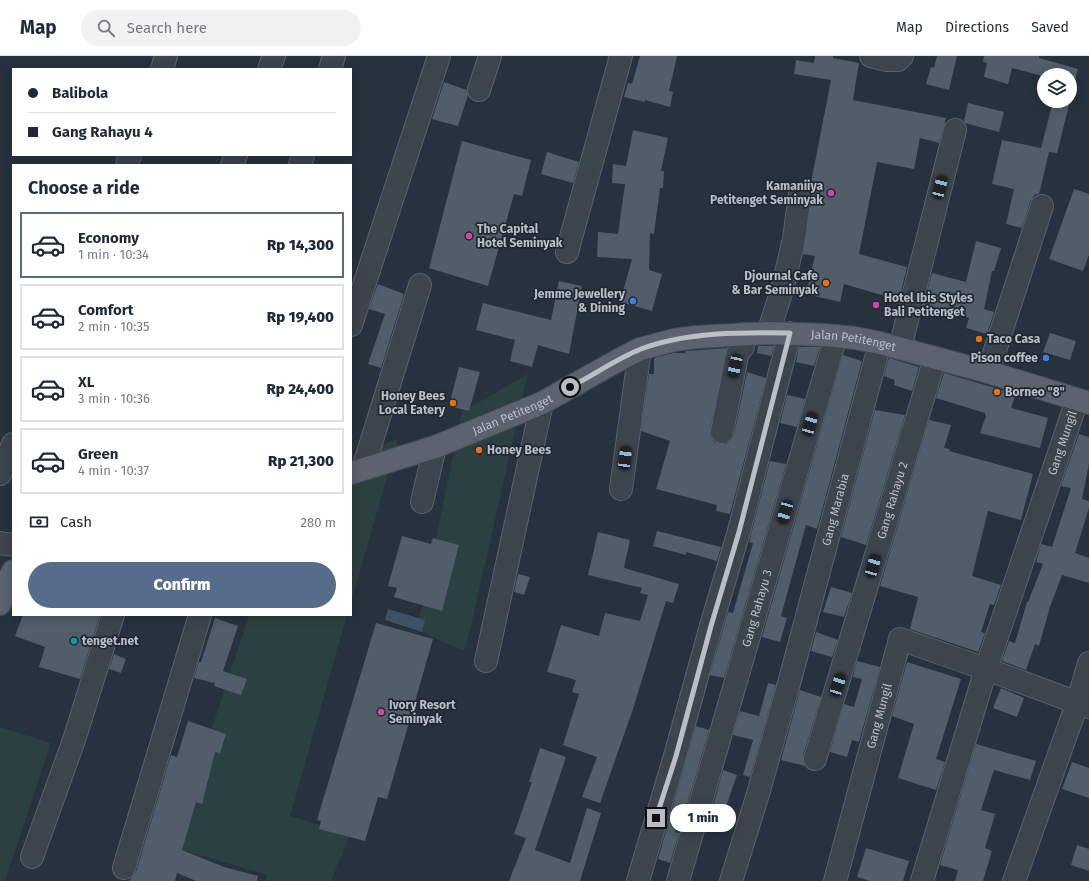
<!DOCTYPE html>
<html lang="en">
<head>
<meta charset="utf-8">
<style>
	body { margin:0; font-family:"Fira Sans",sans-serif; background:#f2f2f3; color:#1f2937; height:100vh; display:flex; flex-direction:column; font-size:15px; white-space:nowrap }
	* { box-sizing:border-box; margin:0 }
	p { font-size:13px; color:#747a83 }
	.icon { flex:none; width:22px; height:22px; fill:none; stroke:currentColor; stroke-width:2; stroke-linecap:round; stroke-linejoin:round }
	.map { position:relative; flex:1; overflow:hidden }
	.drawer { position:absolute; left:12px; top:108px; width:340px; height:452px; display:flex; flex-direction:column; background:#fff; border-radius:0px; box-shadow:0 2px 10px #0003 }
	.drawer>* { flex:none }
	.banner { position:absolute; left:12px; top:12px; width:340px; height:88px; border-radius:0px; box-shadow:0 2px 10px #0003; display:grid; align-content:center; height:88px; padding:0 16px; background:#fff }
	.tools { position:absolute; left:1037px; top:12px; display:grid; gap:8px }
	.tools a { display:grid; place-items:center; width:40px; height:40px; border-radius:50%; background:#fff; box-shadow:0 2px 10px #0003; font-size:20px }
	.end { position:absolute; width:18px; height:18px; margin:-9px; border:5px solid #b8bfc9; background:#111; box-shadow:0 0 0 2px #111 }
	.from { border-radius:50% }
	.bubble { position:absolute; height:28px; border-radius:14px; background:#fff; box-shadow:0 2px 10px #0003; font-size:13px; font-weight:800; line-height:28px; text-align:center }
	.car { position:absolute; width:12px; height:24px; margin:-12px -6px; border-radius:5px; box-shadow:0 0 3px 1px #0007; background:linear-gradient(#222 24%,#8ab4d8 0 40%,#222 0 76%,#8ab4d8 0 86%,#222 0) }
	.banner b { display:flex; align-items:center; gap:14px; height:38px; font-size:15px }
	.banner b+b { border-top:1px solid #e0e1e3 }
	.banner i { width:10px; height:10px; background:#1f2937 }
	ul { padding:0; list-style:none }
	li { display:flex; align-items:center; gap:12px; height:66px; margin:0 8px 6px; padding:0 8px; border:2px solid #e0e1e3; border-radius:0px }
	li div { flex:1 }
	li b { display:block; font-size:15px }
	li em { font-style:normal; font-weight:800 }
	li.selected { border-color:#556c8a }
	li>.icon { width:36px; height:36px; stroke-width:1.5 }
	h2 { padding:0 16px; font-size:18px; line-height:48px }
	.pay { display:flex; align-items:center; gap:10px; height:44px; padding:0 16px; font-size:15px }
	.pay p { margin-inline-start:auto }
	.button { display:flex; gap:8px; margin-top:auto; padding:8px 16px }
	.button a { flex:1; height:46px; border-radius:24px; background:#556c8a; color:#fff; font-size:16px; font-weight:800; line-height:46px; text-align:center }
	header { display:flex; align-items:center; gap:24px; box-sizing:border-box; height:56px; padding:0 20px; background:#fff; border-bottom:1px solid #e0e1e3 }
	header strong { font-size:19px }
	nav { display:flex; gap:22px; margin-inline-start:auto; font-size:14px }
	.search { width:280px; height:36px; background:#f2f2f3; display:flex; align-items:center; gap:10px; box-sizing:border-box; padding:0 14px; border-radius:22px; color:#747a83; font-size:15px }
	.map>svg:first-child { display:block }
</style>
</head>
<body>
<header>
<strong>Map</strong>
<div class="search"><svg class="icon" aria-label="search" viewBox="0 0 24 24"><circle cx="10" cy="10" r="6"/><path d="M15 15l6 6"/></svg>Search here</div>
<nav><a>Map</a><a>Directions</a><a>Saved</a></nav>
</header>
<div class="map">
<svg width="1089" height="825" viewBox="0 0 1089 825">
	<rect width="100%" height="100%" fill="#28323e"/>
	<!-- green -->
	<g fill="#2b4040">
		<path d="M528 318 468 583 463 595 417 574 462 356Z"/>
		<path d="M398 383 351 546V400Z"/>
		<path d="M249 559H347L290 760 350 778 331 825H265L267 819 173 791Z"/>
		<path d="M0 671 51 687 5 825H0Z"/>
	</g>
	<!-- water -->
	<path fill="#3f5165" d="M388 553 425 564 422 576 385 564Z"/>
	<!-- building -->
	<g fill="#515d69">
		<path d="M640 0H677L669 35 673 36 670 51 645 44V46L624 41 628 27 632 28Z"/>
		<path d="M815 0H833V2L859 7 853 44 946 62 939 87 920 82 914 113 877 106 859 198 907 211 899 244 844 228 840 246 806 238 815 200 803 198 812 140 810 132 831 24 794 18 796 4 814 7Z"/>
		<path d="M937 0H957L949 34 926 28 931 11 934 12Z"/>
		<path d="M984 0H1039V2L1078 13 1070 44V19H1044V25H1041L1043 20 1012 12 1008 28 984 21 987 7 983 6Z"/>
		<path d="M444 26 467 34 468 39 458 70 432 63Z"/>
		<path d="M1053 45H1070L1057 97 1049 96 1039 138H1035L1030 146 1022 172 1006 168 1014 133 992 128 1002 84 1041 92Z"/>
		<path d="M968 47 1004 56 999 76 965 67 964 65Z"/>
		<path d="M633 74 668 82 661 115H664L663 132H660L654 178 650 177 649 214 662 218 652 255 620 246 632 203 597 201 598 176 618 178 625 128 612 127 613 108 626 110Z"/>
		<path d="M462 85 531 104 522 140 514 138 488 230 429 212Z"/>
		<path d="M547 96 579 106 573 127 541 118Z"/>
		<path d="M1074 133 1089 138V199L1083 215 1049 203Z"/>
		<path d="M976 185 1001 192 994 215H992L984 253 994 256 987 278 966 272 969 262 923 250 932 217 966 226Z"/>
		<path d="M559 225 582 230 569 298 538 289 532 311 510 305 515 284 476 274 483 247 551 264Z"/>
		<path d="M378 228 404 238 381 312 368 308 385 258 369 253Z"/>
		<path d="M1050 277 1076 285 1070 304 1043 296Z"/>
		<path d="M758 290H774L771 300 757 297Z"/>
		<path d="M799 291H820L814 310 796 306Z"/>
		<path d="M727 292 710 374V380L714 386 720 388H726L731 384 734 379 747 316 766 322 730 458 716 455 717 449 656 433 670 385 641 375 649 318H654V302L673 297H685L686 295Z"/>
		<path d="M843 299 862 305 817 473 806 469 781 560 787 562 780 586 762 581Z"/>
		<path d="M889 302 919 311 912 335 894 329 895 324 884 320Z"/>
		<path d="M459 311 480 316 469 355 449 350Z"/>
		<path d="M944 317 1016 338 1011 352 1048 362 1040 392 980 377 986 360 985 359V357L936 342Z"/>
		<path d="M787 339 805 343 797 371 780 367Z"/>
		<path d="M875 354 905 359 866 489 841 481Z"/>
		<path d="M929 364 951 369 944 392 950 393 949 395 1033 418 1021 464 988 455 972 520 1001 529 994 549 990 548 981 576 985 577 978 596 910 573 918 541 880 530Z"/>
		<path d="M1079 378 1089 381V408L1082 443 1089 445V452L1075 497 1089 502V527L1062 519 1050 551 1039 590 1035 588 1026 614 1002 605 1009 585 1015 587 1027 546H1028L1043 508 1036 506 1041 488 1052 491 1071 432 1061 430Z"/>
		<path d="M770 405 786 408 724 622 710 619 728 556 733 557 753 487 749 486Z"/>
		<path d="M657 475 721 491 717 505 686 496V499L653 490Z"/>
		<path d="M598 476 630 484 624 512 679 528 673 547 666 545 633 653 600 747 582 741 597 701 563 689 579 638 572 636 576 624 547 616 561 569 599 580 605 557 640 565 648 539 640 537 642 532 588 519Z"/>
		<path d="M402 480 431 488 433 482 459 489 442 555 394 541 397 532 388 530Z"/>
		<path d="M518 518 530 521 524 539 514 536Z"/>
		<path d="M831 531 852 537 844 561 823 556Z"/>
		<path d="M23 559H100L80 623 39 611 45 591 15 580Z"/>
		<path d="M215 562 238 570 223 615 247 623 241 639 214 630 215 627 194 622 199 606H201Z"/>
		<path d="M376 567 433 583 387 743 378 741 365 785 319 773 321 765 317 764Z"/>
		<path d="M816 576 838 584 832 601 811 595Z"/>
		<path d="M114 598 126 603 121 617 109 613Z"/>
		<path d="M857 605 880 611 859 686 852 684 847 701 830 696 844 648 854 651 862 623 853 621Z"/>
		<path d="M907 606 961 623 936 703 945 706 936 734 898 722 914 668 892 660Z"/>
		<path d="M768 627 776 629 750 721 743 719 753 684 733 679 740 655 759 660Z"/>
		<path d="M1001 632 1024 642 1017 661 993 652Z"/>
		<path d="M800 634 821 641 803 699V705L805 710 781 704Z"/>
		<path d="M188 665 226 678 220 697 215 696 202 748 196 746 182 794 224 811 258 820 257 825H196L177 817 175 825H129L136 816 171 699 177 701Z"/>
		<path d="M696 670 709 674 687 749 684 748 675 776 679 777 670 807 658 803Z"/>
		<path d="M976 688 1036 705 1030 724 994 714 981 754 995 758 985 792 992 795 983 825H955L958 814 940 809Z"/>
		<path d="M540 692 566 701 535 794 570 807 587 752 601 757 580 825H509L526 782 514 778 532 726H529Z"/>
		<path d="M1072 706 1089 712V742L1062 733Z"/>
		<path d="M723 714 737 719 722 762 711 758Z"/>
		<path d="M1077 789 1089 793V815L1071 809Z"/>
		<path d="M866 792 909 805 903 825H870L857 821Z"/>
	</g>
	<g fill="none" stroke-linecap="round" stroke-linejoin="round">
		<defs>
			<g id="minor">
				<path d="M871 0 887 4H898L902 0"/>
				<path d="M162 13 166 0"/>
				<path d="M269 13 274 0"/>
				<path d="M330 13 334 0"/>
				<path d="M479 34 490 0"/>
				<path d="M127 109 130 99"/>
				<path d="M232 109 236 99"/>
				<path d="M300 109 303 99"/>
				<path d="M567 196 621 0"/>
				<path d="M351 269 439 0"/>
				<path d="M768 277 782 234 794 183 800 138"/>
				<path d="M900 292 955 74"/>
				<path d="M988 316 1042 150"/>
				<path d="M722 376 737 300 739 295 743 291 744 278"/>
				<path d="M363 413 420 229"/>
				<path d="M0 418 13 388"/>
				<path d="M621 433 640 293"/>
				<path d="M422 446 435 391"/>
				<path d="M0 487 13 489"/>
				<path d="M486 605 542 347"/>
				<path id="s1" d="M815 703 935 302"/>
				<path d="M32 801 74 684 113 559"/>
				<path d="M124 812 200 559"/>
				<path d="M638 825 675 700 711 570 739 475 790 277"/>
				<path id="s2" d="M678 825 836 280"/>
				<path id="s3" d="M731 825 758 738 791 620 880 287"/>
				<path id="s4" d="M835 825 900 583 986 613 1089 651"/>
				<path id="s5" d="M922 825 986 613 1077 344"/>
				<path d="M1014 825 1077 648 1089 607"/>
			</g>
			<g id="major">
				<path id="s6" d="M351 417 435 391 542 347 615 306 640 293 674 284 697 281 768 277 825 279 855 282 880 287 988 316 1089 347"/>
				<path d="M0 548 8 525 13 515"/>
			</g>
		</defs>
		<!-- minor casing -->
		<use href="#minor" stroke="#59626c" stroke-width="24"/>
		<!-- major casing -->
		<use href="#major" stroke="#454d57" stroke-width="24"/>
		<!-- minor -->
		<use href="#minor" stroke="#3c444e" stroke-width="22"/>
		<!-- major -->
		<use href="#major" stroke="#5a636e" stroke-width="22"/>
	</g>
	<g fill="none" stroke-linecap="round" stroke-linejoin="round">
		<!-- route -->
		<path stroke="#b8bfc9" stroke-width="5" d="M570 331C594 319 616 303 641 293 686 276 742 276 790 277L739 476 711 570 676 700 656 762"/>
	</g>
	<!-- markers -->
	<g fill="#d1479c" stroke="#202933" stroke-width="1.5">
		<circle cx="831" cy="137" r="4"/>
		<circle cx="469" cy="180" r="4"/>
		<circle cx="876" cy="249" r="4"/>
		<circle cx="381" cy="656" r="4"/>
	</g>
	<g fill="#e8710a" stroke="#202933" stroke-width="1.5">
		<circle cx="826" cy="227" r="4"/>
		<circle cx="979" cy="283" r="4"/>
		<circle cx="997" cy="336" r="4"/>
		<circle cx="453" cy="347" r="4"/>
		<circle cx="479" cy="394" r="4"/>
	</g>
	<g fill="#3f7fe0" stroke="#202933" stroke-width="1.5">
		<circle cx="633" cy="245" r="4"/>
		<circle cx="1046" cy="302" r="4"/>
	</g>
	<circle fill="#0f9aa8" stroke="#202933" stroke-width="1.5" cx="74" cy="585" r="4"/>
	<g text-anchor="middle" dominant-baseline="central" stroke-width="3.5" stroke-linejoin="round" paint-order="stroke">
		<!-- poi labels -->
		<g font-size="12" font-weight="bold" fill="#b8bfc9" stroke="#202933" text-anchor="start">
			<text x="823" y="130" text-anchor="end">Kamaniiya<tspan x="823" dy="14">Petitenget Seminyak</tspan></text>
			<text x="477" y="173">The Capital<tspan x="477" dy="14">Hotel Seminyak</tspan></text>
			<text x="818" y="220" text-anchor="end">Djournal Cafe<tspan x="818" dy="14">&amp; Bar Seminyak</tspan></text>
			<text x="625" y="238" text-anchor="end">Jemme Jewellery<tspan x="625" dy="14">&amp; Dining</tspan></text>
			<text x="884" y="242">Hotel Ibis Styles<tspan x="884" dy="14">Bali Petitenget</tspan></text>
			<text x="987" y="283">Taco Casa</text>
			<text x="1038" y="302" text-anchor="end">Pison coffee</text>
			<text x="1005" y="336">Borneo "8"</text>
			<text x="445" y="340" text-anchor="end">Honey Bees<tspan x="445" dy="14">Local Eatery</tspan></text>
			<text x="487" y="394">Honey Bees</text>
			<text x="82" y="585">tenget.net</text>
			<text x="389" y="649">Ivory Resort<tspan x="389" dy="14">Seminyak</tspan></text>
		</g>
		<!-- street labels -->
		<g font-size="12" fill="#b8bfc9" stroke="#202933">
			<text stroke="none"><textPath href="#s6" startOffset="531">Jalan Petitenget</textPath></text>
			<text stroke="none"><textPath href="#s6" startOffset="172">Jalan Petitenget</textPath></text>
			<text stroke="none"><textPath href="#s5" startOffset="460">Gang Mungil</textPath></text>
			<text stroke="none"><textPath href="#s1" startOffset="270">Gang Rahayu 2</textPath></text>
			<text stroke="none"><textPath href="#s3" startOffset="386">Gang Marabia</textPath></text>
			<text stroke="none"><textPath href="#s2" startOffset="284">Gang Rahayu 3</textPath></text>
			<text stroke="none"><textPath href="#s4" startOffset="171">Gang Mungil</textPath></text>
		</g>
	</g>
</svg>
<div class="tools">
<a><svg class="icon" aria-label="layers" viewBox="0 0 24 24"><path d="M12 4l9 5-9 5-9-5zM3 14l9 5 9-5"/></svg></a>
</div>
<i class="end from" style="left:570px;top:331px"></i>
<i class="end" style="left:656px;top:762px"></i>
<div class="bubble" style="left:670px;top:748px;width:66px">1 min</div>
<i class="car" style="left:940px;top:131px;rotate:14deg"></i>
<i class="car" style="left:735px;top:310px;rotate:192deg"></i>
<i class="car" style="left:810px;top:368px;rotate:16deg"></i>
<i class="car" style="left:625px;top:402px;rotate:7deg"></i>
<i class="car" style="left:785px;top:456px;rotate:196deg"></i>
<i class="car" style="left:873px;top:510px;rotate:16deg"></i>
<i class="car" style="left:838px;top:629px;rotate:17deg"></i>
<div class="banner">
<b><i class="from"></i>Balibola</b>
<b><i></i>Gang Rahayu 4</b>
</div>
<section class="drawer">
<h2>Choose a ride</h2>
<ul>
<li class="selected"><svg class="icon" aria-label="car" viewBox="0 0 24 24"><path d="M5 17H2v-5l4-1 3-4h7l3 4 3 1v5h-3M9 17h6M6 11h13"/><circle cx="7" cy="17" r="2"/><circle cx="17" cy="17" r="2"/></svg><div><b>Economy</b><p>1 min · 10:34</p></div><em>Rp 14,300</em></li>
<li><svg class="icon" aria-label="car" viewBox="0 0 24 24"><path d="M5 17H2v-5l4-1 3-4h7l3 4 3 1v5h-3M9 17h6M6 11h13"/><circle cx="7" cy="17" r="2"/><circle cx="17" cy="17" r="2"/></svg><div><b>Comfort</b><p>2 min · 10:35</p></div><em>Rp 19,400</em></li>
<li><svg class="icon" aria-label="car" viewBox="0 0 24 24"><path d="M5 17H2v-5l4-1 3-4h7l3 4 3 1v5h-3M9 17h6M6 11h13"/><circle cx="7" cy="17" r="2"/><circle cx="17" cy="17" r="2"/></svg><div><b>XL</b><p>3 min · 10:36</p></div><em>Rp 24,400</em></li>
<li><svg class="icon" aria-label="car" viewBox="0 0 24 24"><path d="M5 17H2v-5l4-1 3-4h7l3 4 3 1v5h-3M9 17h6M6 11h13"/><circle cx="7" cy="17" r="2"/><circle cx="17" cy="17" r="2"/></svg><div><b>Green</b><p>4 min · 10:37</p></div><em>Rp 21,300</em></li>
</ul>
<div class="pay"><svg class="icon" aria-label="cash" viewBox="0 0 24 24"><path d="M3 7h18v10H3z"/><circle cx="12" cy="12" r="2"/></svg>Cash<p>280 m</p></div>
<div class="button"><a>Confirm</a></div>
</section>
</div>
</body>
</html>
